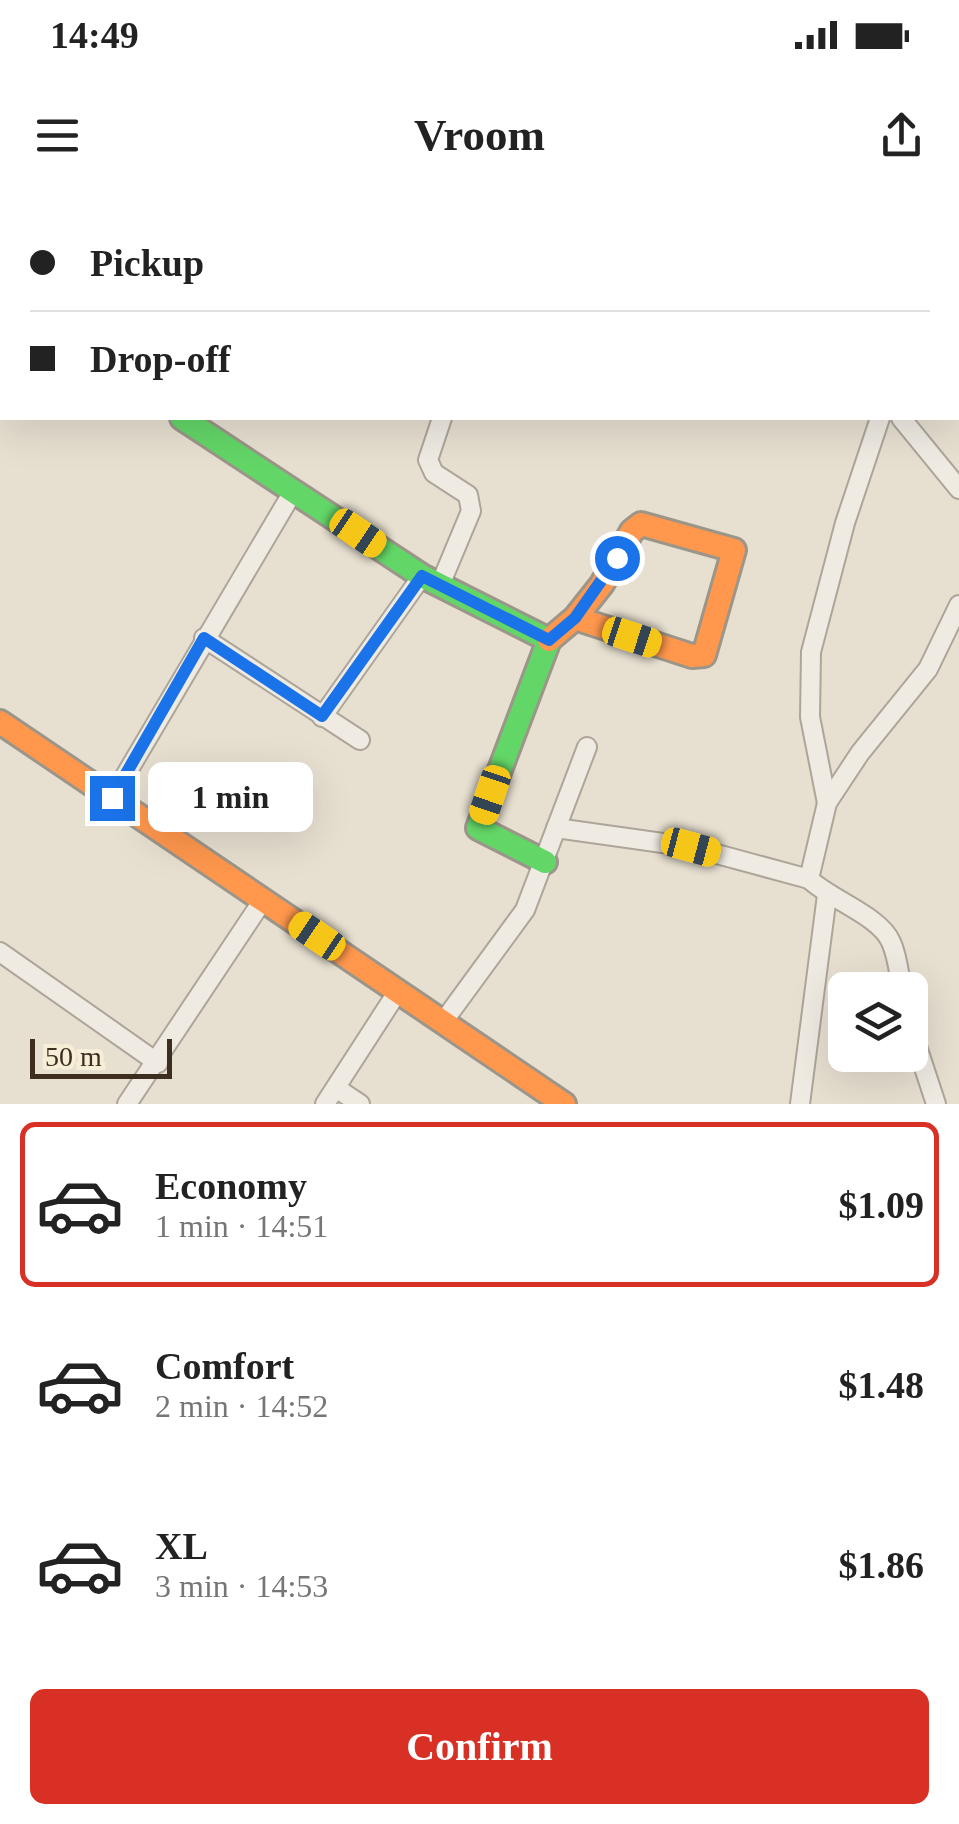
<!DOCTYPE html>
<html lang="en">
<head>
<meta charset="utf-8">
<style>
	body { margin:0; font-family:Georgia,serif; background:#f2f2f2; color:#222; height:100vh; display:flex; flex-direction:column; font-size:38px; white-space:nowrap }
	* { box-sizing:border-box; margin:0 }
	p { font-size:32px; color:#767676 }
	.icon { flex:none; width:55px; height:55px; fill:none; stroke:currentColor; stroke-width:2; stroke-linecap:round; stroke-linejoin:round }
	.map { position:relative; height:904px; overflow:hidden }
	.drawer { display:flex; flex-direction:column; background:#fff; flex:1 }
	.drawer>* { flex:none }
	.hud { position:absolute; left:0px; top:0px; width:960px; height:220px; box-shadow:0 10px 40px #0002; display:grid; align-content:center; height:220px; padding:0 30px; background:#fff }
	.tools { position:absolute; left:828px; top:772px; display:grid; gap:20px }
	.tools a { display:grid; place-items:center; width:100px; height:100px; border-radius:15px; background:#fff; box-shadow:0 10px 40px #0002; font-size:50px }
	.scale { position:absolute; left:30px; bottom:25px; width:142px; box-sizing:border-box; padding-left:10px; border:5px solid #3d2e20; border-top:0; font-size:28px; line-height:35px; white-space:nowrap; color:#3d2e20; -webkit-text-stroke:8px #f7eed8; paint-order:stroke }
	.end { position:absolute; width:45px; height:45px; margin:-22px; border:12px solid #1a73e8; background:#fff; box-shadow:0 0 0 5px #fff }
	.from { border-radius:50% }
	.bubble { position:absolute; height:70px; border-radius:15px; background:#fff; box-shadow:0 10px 40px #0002; font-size:32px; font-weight:700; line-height:70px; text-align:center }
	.car { position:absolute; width:30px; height:60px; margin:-30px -15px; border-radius:12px; box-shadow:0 0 8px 2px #0007; background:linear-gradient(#f5c518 24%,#345 0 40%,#f5c518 0 76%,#345 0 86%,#f5c518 0) }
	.hud b { display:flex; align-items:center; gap:35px; height:95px; font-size:38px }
	.hud b+b { border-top:2px solid #e0e0e0 }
	.hud i { width:25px; height:25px; background:#222 }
	ul { padding:18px 0 0; list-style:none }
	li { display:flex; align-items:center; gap:30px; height:165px; margin:0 20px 15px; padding:0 10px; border:5px solid transparent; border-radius:15px }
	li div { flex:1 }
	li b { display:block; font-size:38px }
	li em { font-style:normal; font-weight:700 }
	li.on { border-color:#d93025 }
	li>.icon { width:90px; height:90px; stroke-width:1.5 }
	.action { display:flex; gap:20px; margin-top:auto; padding:20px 30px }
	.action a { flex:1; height:115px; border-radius:15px; background:#d93025; color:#fff; font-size:40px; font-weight:700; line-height:115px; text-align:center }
	.status { display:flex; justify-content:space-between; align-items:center; height:70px; padding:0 50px; background:#fff; direction:ltr }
	.status svg { height:28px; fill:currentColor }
	header { display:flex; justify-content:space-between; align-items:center; height:130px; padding:0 30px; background:#fff; font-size:45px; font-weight:700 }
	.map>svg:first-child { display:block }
</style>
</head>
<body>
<div class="status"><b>14:49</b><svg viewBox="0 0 49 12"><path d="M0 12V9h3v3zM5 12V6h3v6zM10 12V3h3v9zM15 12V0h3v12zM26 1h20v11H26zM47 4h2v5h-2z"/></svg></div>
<header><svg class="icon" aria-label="menu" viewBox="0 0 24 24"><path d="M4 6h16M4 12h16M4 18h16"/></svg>Vroom<svg class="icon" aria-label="share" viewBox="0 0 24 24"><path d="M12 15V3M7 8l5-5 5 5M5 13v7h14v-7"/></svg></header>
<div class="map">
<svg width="959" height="904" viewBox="0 0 959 904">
	<rect width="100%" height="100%" fill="#e7e0d1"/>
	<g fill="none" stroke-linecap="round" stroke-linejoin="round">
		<defs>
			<g id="street">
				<path d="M150 0V2"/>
				<path d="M442 0 444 2"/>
				<path d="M769 0 771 2"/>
				<path d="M219 2 225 0"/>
				<path d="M520 2 525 0"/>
				<path d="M958 27 959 26"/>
				<path d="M0 167H2"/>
				<path d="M901 218 959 289"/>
				<path d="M440 385 471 311 468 295 434 273 428 260 442 218"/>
				<path d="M204 438 360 540"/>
				<path d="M322 517 422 376"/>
				<path d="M112 598 294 290"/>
				<path d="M827 603 810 517 811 452 845 323 880 218"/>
				<path d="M556 628 691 647 809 679"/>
				<path d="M0 752 158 863"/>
				<path d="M902 790C899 775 898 757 891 742 880 716 831 700 809 679L827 603 860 553 928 469 959 405"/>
				<path d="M443 822 525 710 587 547"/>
				<path d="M910 825 936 904"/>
				<path d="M336 888 360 904"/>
				<path d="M127 904 263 700"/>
				<path d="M325 904 398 791"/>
				<path d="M800 904 827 695"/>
			</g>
			<path id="fast" d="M182 218 422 376 549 440 478 628 545 662"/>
			<g id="slow">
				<path d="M549 440 575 418 692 456 704 455 734 350 641 324 632 331 602 384 575 418"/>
				<path d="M0 522 564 904"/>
			</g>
		</defs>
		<!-- street casing -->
		<use href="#street" stroke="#ada599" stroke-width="22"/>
		<!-- fast casing -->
		<use href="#fast" stroke="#9c958a" stroke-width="28"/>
		<!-- slow casing -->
		<use href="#slow" stroke="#9c958a" stroke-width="28"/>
		<!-- street -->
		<use href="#street" stroke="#efebe3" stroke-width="18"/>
		<!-- fast -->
		<use href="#fast" stroke="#63d668" stroke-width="22"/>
		<!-- slow -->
		<use href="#slow" stroke="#ff974d" stroke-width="22"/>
	</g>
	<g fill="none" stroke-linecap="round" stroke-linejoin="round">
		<!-- route -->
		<path stroke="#1a73e8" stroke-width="12" d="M112 598 204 438 322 516 422 376 549 440 575 418 617 358"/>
	</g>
</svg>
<div class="tools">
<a><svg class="icon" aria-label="layers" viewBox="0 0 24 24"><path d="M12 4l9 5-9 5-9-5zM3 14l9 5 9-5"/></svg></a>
</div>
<div class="scale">50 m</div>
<i class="end from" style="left:617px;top:358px"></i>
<i class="end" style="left:112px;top:598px"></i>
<div class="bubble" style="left:148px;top:562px;width:165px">1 min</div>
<i class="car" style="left:358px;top:333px;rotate:124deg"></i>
<i class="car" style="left:632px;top:437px;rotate:108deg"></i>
<i class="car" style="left:490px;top:595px;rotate:199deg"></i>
<i class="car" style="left:691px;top:647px;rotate:105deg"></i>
<i class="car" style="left:317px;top:736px;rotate:304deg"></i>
<div class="hud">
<b><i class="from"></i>Pickup</b>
<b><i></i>Drop-off</b>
</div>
</div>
<section class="drawer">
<ul>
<li class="on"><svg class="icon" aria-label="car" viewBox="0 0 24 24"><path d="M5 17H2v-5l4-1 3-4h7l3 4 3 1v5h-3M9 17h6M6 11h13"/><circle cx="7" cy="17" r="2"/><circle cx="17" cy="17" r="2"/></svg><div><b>Economy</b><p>1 min · 14:51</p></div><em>$1.09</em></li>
<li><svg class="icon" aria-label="car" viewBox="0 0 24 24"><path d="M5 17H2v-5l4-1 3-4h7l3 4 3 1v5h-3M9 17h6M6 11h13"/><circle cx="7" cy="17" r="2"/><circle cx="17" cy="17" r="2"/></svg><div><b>Comfort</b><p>2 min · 14:52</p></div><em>$1.48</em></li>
<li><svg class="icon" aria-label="car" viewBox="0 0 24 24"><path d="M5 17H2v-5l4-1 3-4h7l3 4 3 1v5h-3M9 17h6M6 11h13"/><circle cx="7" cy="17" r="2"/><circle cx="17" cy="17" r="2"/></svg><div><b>XL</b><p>3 min · 14:53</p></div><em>$1.86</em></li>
</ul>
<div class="action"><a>Confirm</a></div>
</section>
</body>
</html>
